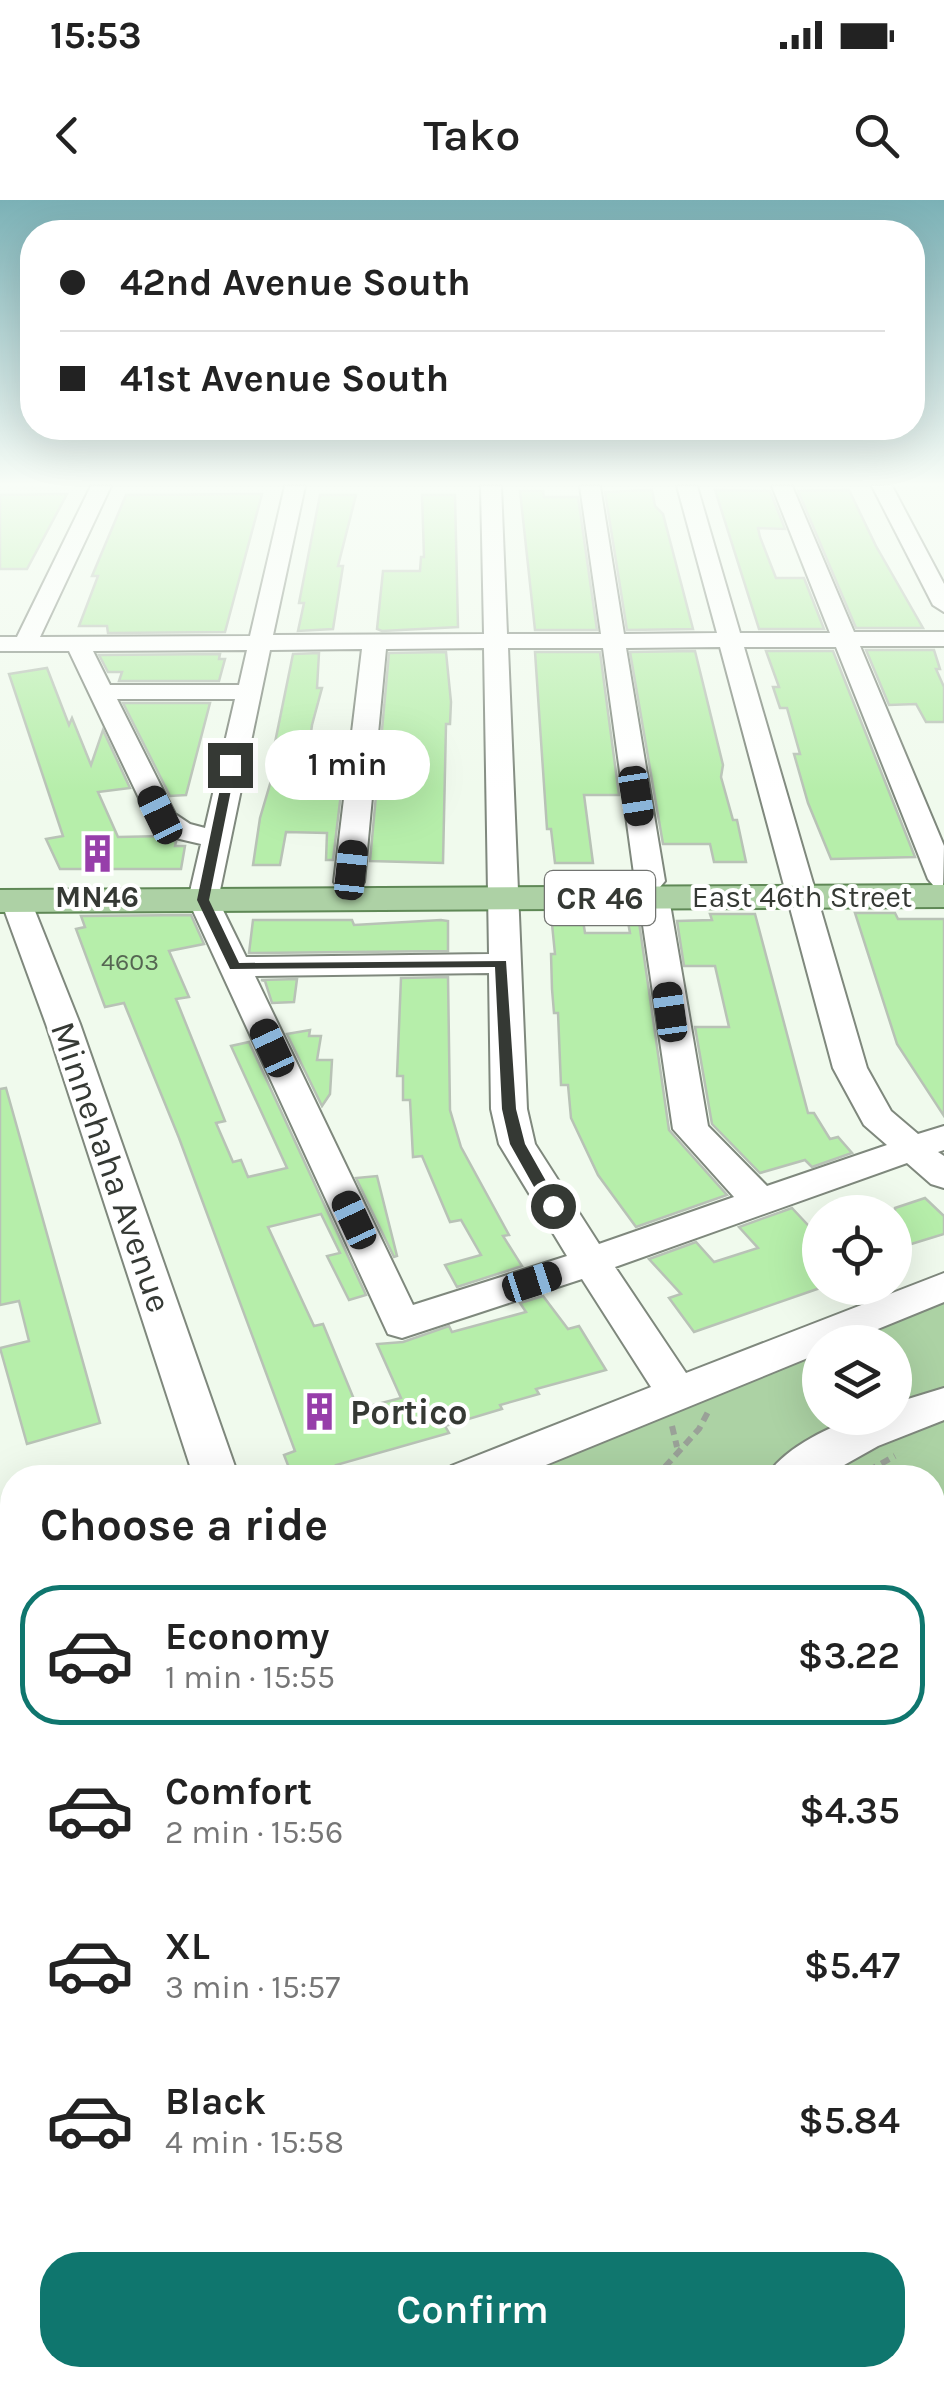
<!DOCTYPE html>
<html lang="en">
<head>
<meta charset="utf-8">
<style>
	body { margin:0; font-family:Karla,sans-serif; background:#f2f2f2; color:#222; height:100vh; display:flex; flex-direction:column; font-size:38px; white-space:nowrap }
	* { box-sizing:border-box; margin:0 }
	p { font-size:32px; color:#767676 }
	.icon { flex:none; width:55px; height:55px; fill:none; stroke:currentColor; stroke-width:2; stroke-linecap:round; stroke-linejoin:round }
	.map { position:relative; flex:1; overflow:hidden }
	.side { position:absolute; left:0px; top:1265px; width:945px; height:922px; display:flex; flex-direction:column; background:#fff; border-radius:40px 40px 0 0; box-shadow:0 10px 40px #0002 }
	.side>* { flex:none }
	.guide { position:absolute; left:20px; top:20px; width:905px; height:220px; border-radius:40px; box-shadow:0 10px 40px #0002; display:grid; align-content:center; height:220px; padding:0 40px; background:#fff }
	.fabs { position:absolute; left:802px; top:995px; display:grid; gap:20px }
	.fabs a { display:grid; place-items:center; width:110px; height:110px; border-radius:50%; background:#fff; box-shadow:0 10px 40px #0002; font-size:50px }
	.end { position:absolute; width:45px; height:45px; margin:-22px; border:12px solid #353934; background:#fff; box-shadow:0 0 0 5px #fff }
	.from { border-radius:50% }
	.bubble { position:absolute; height:70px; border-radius:35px; background:#fff; box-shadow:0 10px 40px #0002; font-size:32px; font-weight:600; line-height:70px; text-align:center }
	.car { position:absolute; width:30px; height:60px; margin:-30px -15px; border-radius:12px; box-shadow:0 0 8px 2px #0007; background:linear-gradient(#222 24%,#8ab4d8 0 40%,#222 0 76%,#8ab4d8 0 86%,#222 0) }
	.guide b { display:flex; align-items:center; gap:35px; height:95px; font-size:38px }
	.guide b+b { border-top:2px solid #e0e0e0 }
	.guide i { width:25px; height:25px; background:#222 }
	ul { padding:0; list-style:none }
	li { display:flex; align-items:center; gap:30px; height:140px; margin:0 20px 15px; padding:0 20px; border:5px solid transparent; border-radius:40px }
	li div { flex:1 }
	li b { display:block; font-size:38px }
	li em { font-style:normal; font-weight:600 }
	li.on { border-color:#0f766e }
	li>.icon { width:90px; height:90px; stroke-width:1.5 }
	h2 { padding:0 40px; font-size:45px; line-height:120px }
	.action { display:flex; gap:20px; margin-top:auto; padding:20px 40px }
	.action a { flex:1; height:115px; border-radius:40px; background:#0f766e; color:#fff; font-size:40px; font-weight:600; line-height:115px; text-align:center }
	.status { display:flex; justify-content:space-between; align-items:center; height:70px; padding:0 50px; background:#fff; direction:ltr }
	.status svg { height:28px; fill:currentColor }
	header { display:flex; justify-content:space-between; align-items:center; height:130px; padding:0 40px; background:#fff; font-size:45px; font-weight:600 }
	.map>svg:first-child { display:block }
</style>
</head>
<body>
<div class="status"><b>15:53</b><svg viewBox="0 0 49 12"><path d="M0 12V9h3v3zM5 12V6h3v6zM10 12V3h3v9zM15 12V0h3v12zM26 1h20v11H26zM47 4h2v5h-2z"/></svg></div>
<header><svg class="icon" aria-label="back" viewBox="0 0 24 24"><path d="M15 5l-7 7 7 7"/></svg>Tako<svg class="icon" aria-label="search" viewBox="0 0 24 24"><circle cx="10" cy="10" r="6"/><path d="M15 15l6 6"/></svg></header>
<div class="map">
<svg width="944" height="2186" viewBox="0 0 944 2186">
	<rect width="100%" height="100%" fill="#f0faed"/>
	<!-- green -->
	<path fill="#acd2a4" d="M944 1101V2186H0V1496L12 1491V2175H932V1278L506 1277 820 1151V1218H895V1142H840Z"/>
	<!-- building -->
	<g fill="#b6eeaa" stroke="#b8c2b6" stroke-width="2.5">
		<path d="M652 290 655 306 663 314 693 429 627 430 605 292Z"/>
		<path d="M715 290 770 291 785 329 758 328 760 337 776 378H804L824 429H759Z"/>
		<path d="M849 290 876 346 923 428H856L798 291Z"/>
		<path d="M520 291H543L544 297H578L597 430H535Z"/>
		<path d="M67 294 27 369H0V295Z"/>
		<path d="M262 294 225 432 108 433 107 426H79L98 376H92L126 295Z"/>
		<path d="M320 295H356L338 366H343L333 429 298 431 304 403H299Z"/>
		<path d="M422 295H455L458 427 382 431 377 429 383 371H420L421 357H424Z"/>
		<path d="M866 450H934L940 469H936L944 487V522H926L916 504 889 505Z"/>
		<path d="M695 451 723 565 721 577 733 620H737L746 662H714L710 644H663L630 452Z"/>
		<path d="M766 451H833L915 657 831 659 808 603 794 554H800L787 508H780L773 487H779Z"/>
		<path d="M446 452 451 502 450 524H446L443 663 370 661 389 453Z"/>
		<path d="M535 452H600L619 595H584L593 663H555L551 629H547Z"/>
		<path d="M319 453 317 488H322L312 525 304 585H342L333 660H326L327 633 286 632 280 665H253L260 618 275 567H270L293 454Z"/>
		<path d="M220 454 219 459H225L219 481H119L122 472H108L99 455Z"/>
		<path d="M47 468 69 525 72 518 91 565 103 530 130 588 98 592 118 637 164 636 176 642 175 646H185L181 669H60L46 639 63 636 9 474Z"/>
		<path d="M123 503H210L186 595 170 596Z"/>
		<path d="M855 713H895L898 719H944V916L897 844Z"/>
		<path d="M551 714H582L585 733H630L628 722H639L669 930 727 995 636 1027 598 975 571 918 568 885H561L558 813H554L552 789 551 754H555Z"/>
		<path d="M710 714H755L808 913H814L830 939 838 937 852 953 812 967 805 960 760 973 712 924 695 827H729L715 766H684L677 721 712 720Z"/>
		<path d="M191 715 204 744 169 751 189 797 176 799 225 921 216 923 233 962 241 960 248 977 287 968 231 846 249 842 366 1095 349 1100 327 1056 340 1053 321 1014 268 1027 314 1126 323 1124 358 1209 401 1198 377 1144 403 1142 449 1126 452 1132 526 1112 520 1103 543 1096 568 1129 579 1126 606 1170 536 1189 539 1194 500 1205 502 1209 445 1226 449 1233 336 1265 340 1278H293L284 1255 295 1251 179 938 124 803 105 807 76 729 85 727 81 716Z"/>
		<path d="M253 720H352L354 725 441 720 448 721V751L249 753Z"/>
		<path d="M448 777 450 910 461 947 509 1035 503 1036 522 1066 457 1087 445 1065 481 1055 461 1020 450 1022 422 956 413 957 410 900H403V876H397L401 778Z"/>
		<path d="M297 779 294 802 272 803 265 781 261 780Z"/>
		<path d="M310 830 309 836H321L317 860H332L330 894 322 906 287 834Z"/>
		<path d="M6 888 100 1223 27 1244 0 1148 29 1141 19 1101 0 1105V889Z"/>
		<path d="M377 976 397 1056 394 1057 356 978Z"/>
		<path d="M925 998 944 1016V1034L895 1049V1008Z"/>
		<path d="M792 1008 820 1038V1088L694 1132 669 1098 681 1094 649 1059 696 1042 714 1062 758 1048 739 1027Z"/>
	</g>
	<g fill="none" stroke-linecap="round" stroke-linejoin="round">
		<defs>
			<g id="minor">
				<path d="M91 286H111L40 437 250 436 285 286H305L273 435 484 434 481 286H501L507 434H601L580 286H600L624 434 717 433 677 286H697L740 433H830L772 286H792L854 432H944V446H860L944 646 943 688 933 685 928 679 836 447H744L867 868 891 911 918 934 944 926V950L938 952 944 956V988L931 984 907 963 615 1067 686 1173 944 1073V1102L846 1142H820V1153L514 1278H445L451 1266 651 1187 582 1079 402 1138 388 1134 188 700 201 644 171 637 149 619 69 451H0V437H17ZM720 447 833 868 864 925 887 945 767 986 708 926 669 698 665 692H643L639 698 673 929 734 997 599 1044 535 944 527 909 508 448H603L635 681 640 687H660L665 681 626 448ZM484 448 489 754 246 757 218 700 270 450 362 449 334 682 339 688H359L364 682 386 449ZM247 450 239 485H110L93 451ZM117 499H235L205 628 190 624 175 614ZM489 773 491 909 499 944 567 1056 413 1105 255 776Z"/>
				<path d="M872 286H892L944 384V412L933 405Z"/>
				<path d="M16 692 27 695 31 701 80 824 239 1278H194L46 824 1 701 5 695Z"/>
				<path d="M944 1188V1220L878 1246 821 1278H766C780 1251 826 1228 854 1219 866 1215 882 1218 895 1218V1203Z"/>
				<path d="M12 1443V1486L0 1490V1447Z"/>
				<path d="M12 1701V1755L0 1758V1704Z"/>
				<path d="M932 1811 944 1813V1873L932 1870Z"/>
				<path d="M932 2061 944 2065V2131L932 2127Z"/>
				<path d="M493 2175H561L565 2186H497Z"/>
			</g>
			<path id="major" d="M944 685V707L0 712V690Z"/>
		</defs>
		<!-- minor casing -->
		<use href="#minor" stroke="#7f887d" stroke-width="4"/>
		<!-- major casing -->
		<use href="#major" stroke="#5f8856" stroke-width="4"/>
		<!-- path-far1 -->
		<g stroke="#9aa198" stroke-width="6" stroke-dasharray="9 6" stroke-linecap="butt">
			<path d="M672 1226 677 1247"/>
			<path d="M655 1278 699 1229 708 1212"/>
			<path d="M855 1278 895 1256"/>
			<path d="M932 1558 944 1529"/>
		</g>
		<!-- path -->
		<g stroke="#9aa198" stroke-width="8" stroke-dasharray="11 8" stroke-linecap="butt">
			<path d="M0 1674 12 1672"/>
			<path d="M0 1811 12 1786"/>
			<path d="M340 2175 343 2186"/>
			<path d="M641 2175 645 2186"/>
			<path d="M890 2175 905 2186"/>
			<path d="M0 2181 5 2186"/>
		</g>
		<!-- minor -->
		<use href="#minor" fill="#fff" fill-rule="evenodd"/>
		<!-- major -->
		<use href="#major" fill="#add1a5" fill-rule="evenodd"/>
	</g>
	<!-- sky -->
	<linearGradient id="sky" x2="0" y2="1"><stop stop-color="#7bb1b6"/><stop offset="0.48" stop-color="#f8fdf7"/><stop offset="1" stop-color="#f8fdf7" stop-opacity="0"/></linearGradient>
	<rect width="944" height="592" fill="url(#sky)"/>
	<!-- route -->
	<path fill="#353934" d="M230 562 236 565 209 700 239 763 506 761 516 909 525 944 560 1006 558 1010H547L510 944 502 909 495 767 230 769 197 700 225 565Z"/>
	<!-- icons -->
	<defs>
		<symbol id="building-bare" viewBox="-9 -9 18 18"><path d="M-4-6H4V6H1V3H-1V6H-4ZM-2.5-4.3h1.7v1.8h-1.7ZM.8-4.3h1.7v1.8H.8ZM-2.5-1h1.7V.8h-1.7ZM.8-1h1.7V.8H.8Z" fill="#973eaa" stroke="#fff" stroke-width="2.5" paint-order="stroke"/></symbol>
	</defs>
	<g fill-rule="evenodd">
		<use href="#building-bare" x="70" y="626" width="55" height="55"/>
		<use href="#building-bare" x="292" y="1184" width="55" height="55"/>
	</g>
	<g text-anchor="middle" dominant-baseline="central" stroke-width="8" stroke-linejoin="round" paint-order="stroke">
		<!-- far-number labels -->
		<g font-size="25" fill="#556652">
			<text x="130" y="761">4603</text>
		</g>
		<!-- far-poi labels -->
		<g font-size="30" font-weight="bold" fill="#353934" stroke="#fff">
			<text x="97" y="697">MN46</text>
		</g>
		<!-- far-street labels -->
		<g font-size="30" fill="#353934" stroke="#fff">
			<text x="802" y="697">East 46th Street</text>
		</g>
		<!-- shield labels -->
		<rect fill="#fff" stroke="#727471" stroke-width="2.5" x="545" y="671" width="110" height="54" rx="8"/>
		<g font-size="32" font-weight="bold" fill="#353934">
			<text x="600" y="698">CR 46</text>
		</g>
		<!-- street labels -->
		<g font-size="35" fill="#353934" stroke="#fff">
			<text transform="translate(111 967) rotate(71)">Minnehaha Avenue</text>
		</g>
		<!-- poi labels -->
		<g font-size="35" font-weight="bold" fill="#353934" stroke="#fff" text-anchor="start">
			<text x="350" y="1212">Portico</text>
		</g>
	</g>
</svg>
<div class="fabs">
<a><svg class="icon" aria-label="locate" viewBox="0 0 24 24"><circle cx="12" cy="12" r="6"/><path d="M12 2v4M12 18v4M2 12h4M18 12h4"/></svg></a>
<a><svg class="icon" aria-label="layers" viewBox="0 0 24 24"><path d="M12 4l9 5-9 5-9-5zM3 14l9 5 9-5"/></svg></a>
</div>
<i class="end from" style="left:553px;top:1006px"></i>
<i class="end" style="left:230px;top:565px"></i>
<div class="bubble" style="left:265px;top:530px;width:165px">1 min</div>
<i class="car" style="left:636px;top:596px;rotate:171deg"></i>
<i class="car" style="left:160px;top:615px;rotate:334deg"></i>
<i class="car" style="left:351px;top:670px;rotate:6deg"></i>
<i class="car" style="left:670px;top:812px;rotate:352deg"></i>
<i class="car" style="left:272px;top:848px;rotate:335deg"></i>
<i class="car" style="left:354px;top:1020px;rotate:335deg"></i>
<i class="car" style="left:532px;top:1082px;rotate:72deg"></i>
<div class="guide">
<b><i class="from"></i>42nd Avenue South</b>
<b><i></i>41st Avenue South</b>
</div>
<section class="side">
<h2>Choose a ride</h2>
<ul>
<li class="on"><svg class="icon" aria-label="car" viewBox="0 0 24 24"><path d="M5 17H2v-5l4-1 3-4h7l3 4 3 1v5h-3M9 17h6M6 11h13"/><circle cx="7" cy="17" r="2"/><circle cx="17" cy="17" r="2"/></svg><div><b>Economy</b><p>1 min · 15:55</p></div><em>$3.22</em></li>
<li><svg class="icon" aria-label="car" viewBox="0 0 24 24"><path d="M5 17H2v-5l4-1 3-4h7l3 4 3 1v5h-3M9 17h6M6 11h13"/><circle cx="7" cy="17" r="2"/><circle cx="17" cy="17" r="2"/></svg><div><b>Comfort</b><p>2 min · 15:56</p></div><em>$4.35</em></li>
<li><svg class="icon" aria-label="car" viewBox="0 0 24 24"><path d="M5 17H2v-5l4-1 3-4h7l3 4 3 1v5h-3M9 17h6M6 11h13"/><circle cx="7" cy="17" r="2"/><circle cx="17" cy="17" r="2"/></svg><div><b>XL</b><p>3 min · 15:57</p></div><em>$5.47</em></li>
<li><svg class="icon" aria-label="car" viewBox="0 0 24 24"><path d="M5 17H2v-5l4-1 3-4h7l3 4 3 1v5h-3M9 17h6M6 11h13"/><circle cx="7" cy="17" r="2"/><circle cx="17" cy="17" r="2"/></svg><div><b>Black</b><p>4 min · 15:58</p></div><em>$5.84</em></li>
</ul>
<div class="action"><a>Confirm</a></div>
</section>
</div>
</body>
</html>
